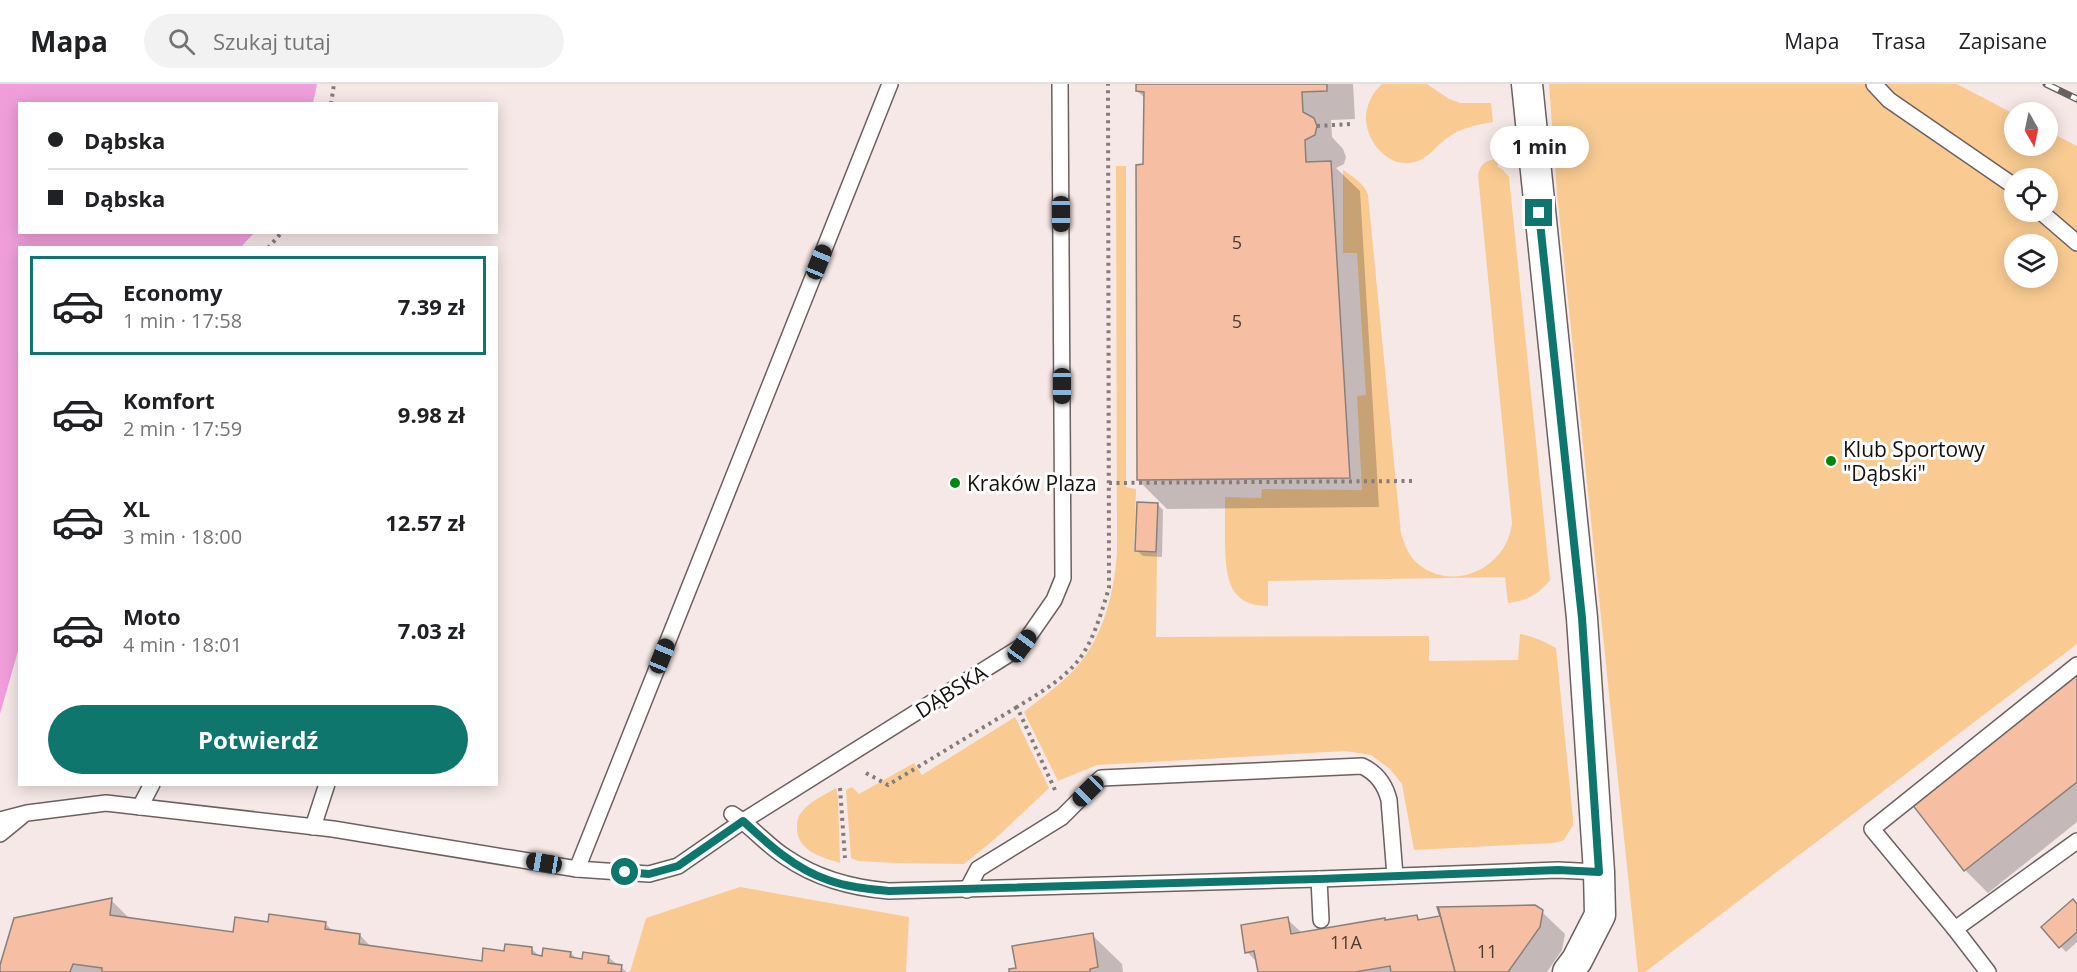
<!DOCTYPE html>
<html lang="pl">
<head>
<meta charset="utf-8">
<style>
	body { margin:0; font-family:"Open Sans",sans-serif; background:#f2f2f2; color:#202124; height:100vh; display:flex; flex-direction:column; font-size:22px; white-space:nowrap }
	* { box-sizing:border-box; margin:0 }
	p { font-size:20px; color:#757577 }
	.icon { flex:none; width:33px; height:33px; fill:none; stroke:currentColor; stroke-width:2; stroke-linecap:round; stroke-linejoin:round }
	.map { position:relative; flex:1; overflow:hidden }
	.drawer { position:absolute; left:18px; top:162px; width:480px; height:540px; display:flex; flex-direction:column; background:#fff; border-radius:0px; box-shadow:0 3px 15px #0003 }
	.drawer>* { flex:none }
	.banner { position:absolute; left:18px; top:18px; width:480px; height:132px; border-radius:0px; box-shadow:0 3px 15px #0003; display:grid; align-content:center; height:132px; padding:0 30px; background:#fff }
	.needle { width:39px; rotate:171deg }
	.buttons { position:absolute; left:2004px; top:18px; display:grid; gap:12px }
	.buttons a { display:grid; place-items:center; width:54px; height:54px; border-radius:50%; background:#fff; box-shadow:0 3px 15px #0003; font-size:30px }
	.end { position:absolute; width:27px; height:27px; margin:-14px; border:8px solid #0f766e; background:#fff; box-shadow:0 0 0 3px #fff }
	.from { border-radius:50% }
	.bubble { position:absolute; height:42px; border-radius:21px; background:#fff; box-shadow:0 3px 15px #0003; font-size:20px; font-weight:700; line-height:42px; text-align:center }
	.car { position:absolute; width:18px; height:36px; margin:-18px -9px; border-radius:8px; box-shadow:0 0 4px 2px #0007; background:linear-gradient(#222 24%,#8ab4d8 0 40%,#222 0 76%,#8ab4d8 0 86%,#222 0) }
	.banner b { display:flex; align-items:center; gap:21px; height:57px; font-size:22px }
	.banner b+b { border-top:2px solid #e0e0e0 }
	.banner i { width:15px; height:15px; background:#202124 }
	ul { padding:10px 0 0; list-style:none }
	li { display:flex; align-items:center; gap:18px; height:99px; margin:0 12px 9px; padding:0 18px; border:3px solid transparent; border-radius:0px }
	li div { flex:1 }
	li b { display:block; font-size:22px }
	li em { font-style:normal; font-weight:700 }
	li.selected { border-color:#0f766e }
	li>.icon { width:54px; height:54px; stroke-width:1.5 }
	.button { display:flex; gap:12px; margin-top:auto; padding:12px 30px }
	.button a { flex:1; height:69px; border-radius:36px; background:#0f766e; color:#fff; font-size:24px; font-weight:700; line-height:69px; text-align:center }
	header { display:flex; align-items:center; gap:36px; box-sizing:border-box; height:84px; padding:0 30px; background:#fff; border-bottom:2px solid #e0e0e0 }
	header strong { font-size:28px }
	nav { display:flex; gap:33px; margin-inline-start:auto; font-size:21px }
	.search { width:420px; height:54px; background:#f2f2f2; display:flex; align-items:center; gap:15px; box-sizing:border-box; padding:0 21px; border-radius:33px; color:#757577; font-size:22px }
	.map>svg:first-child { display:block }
</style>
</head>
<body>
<header>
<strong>Mapa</strong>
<div class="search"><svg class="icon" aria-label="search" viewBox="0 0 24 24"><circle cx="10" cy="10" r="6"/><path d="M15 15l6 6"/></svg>Szukaj tutaj</div>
<nav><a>Mapa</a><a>Trasa</a><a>Zapisane</a></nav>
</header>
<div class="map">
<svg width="2077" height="888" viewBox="0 0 2077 888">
	<rect width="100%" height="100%" fill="#f5e8e6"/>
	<!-- green -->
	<g fill="#f9cb92" fill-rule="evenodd">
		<path d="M1382 0H1427L1449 15 1461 19H1491L1493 38C1473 41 1457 45 1442 58 1435 64 1429 72 1420 76 1392 89 1365 59 1366 32 1367 19 1373 8 1382 0Z"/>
		<path d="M1549 0H1957L2014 30V62H2048V47L2077 62V560L1645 888H1638L1557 110ZM2014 94H2048V128H2014ZM2014 160H2048V194H2014Z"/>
		<path d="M1497 75 1498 83 1502 85 1509 93 1550 496C1538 511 1526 517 1508 519L1505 493 1268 497V522C1228 522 1226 493 1225 460 1225 444 1225 429 1225 413L1261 414 1262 405 1362 406 1357 312 1366 311 1357 169H1343V86C1353 93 1364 99 1368 111L1401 450C1404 458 1407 468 1413 475 1448 512 1507 486 1512 439L1478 91C1480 80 1486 76 1497 75Z"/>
		<path d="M1116 82H1126V403L1136 405 1134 468 1157 469 1156 553 1429 552V577L1518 576 1520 550C1533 552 1544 557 1556 564L1573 735V741L1564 756 1553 759 1414 766 1402 700 1390 685 1371 671 1346 667 1097 681 1058 697 1024 628C1042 613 1065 598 1080 579 1105 547 1114 508 1117 469Z"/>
		<path d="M1015 633 1049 704 996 754 964 780 896 779 858 777 851 774 846 706 852 703 859 710 914 679 922 691Z"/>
		<path d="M836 704 838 713 840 779C821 773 796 767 797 742 797 738 798 732 801 729 808 718 825 711 836 704Z"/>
		<path d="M740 803 909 833 906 888H630L646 834Z"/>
	</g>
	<!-- water -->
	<path fill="#ef9ed9" d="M0 0H317L313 19 20 20V148L254 149 241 163 20 164V560L0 630Z"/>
	<!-- shadow -->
	<g fill="#0003">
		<path d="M1137 0H1353L1355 35 1331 36 1332 53 1343 65 1346 73 1344 80 1336 84 1360 107 1379 423 1167 425 1138 396 1146 15 1137 7Z"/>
		<path d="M1157 420 1163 426 1162 473 1143 472 1137 467Z"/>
		<path d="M2077 590V738L1988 809 1965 786 1913 720Z"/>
		<path d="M111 816 131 836 234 849 269 840 325 839 334 848 360 851 372 864 483 879 505 869 532 865 540 873 571 869 578 876 608 873 627 888H0V886Z"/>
		<path d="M2077 821V858L2066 868 2043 844Z"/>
		<path d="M1542 828 1565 850 1562 866 1547 888H1259L1258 879 1247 868 1287 835 1302 849 1385 835 1387 838 1416 832 1421 837Z"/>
		<path d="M1092 851 1122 880 1123 888H1011Z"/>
	</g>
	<!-- building -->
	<g fill="#f6bfa4" stroke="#8a807b" stroke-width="1.5">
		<path d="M1136 0H1327V7L1302 8 1303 28 1314 34 1317 42 1315 51 1305 56 1306 78 1331 77 1350 394 1137 396 1136 81 1143 80 1144 8 1136 7Z"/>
		<path d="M1137 418 1158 419 1156 468 1135 467Z"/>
		<path d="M2077 589V698L1964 787 1911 719Z"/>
		<path d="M112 814 110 831 233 848 235 833 268 838 269 830 326 838 325 845 360 850 359 860 482 877 483 864 504 867 505 860 532 863V870L542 872 543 864 571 868 570 873 582 875 583 868 609 872 608 879 622 881 621 888H102V884L73 880 70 888H0V881L14 834Z"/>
		<path d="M2073 815 2077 820V848L2059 864 2041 843Z"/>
		<path d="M1535 821 1543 826 1540 843 1508 888H1455L1438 823Z"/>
		<path d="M1437 823H1438L1455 888H1391L1390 882 1355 888H1258L1254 867 1245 869 1241 841 1288 833 1291 850 1385 834V836L1417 831 1418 836 1440 832Z"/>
		<path d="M1093 849 1098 883 1090 885V888H1009V885L1016 884 1012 862Z"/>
	</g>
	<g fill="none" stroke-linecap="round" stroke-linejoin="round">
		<defs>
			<g id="service">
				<path d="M1874 0 1889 16 2014 102"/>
				<path d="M2041 128 2077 159"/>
				<path d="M140 723 152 700"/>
				<path d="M732 730C752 742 767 762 787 774 818 795 852 804 889 807L1319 795 1558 786 1599 788"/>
				<path d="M0 736 27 729 106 719 333 745 577 785 649 790 678 782 743 737 1022 562 1054 516 1063 494 1060 0"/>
				<path d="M313 743 327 700"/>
				<path d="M0 750 22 732"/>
				<path d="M577 785 890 0"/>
				<path d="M1319 795 1321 836"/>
				<path d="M967 806 978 785 1062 733 1101 694 1362 682C1377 689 1385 700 1389 716L1395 792"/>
				<path d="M1955 845 1872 745 2077 581"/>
				<path d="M1988 888 1955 845 2077 757"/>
			</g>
			<path id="minor" d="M1527 0 1582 534 1599 788 1600 831 1577 876 1568 888"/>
		</defs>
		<!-- service casing -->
		<use href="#service" stroke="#6c6160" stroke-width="18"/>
		<!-- minor casing -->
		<use href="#minor" stroke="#6c6160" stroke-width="33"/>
		<!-- path -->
		<g stroke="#847b7a" stroke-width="4" stroke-dasharray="3 4.5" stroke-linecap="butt">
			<path d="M331 20 334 0"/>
			<path d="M1317 42 1351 40"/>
			<path d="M268 164 282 148"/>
			<path d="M1109 399 1413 397"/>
			<path d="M20 637V668"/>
			<path d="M866 689 888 701 1017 623"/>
			<path d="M840 704 845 774"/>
			<path d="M1055 706 1017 623C1038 610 1061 597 1077 578 1094 557 1101 529 1109 504L1108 0"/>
		</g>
		<!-- service -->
		<use href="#service" stroke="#fff" stroke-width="15"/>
		<!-- minor -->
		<use href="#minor" stroke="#fff" stroke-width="30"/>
		<defs>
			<path id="rail" d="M2046 0 2077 15"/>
		</defs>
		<!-- rail casing -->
		<use href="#rail" stroke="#696160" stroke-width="7"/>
		<!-- rail -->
		<use href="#rail" stroke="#fff" stroke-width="4.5" stroke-dasharray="14" stroke-linecap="butt"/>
	</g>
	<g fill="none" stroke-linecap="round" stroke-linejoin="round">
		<!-- route -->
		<path stroke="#0f766e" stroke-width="8" d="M625 788 649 790 678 782 743 737C768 760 795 785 828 796 847 803 869 805 889 807L1319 795 1558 786 1599 788 1582 534 1539 129"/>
	</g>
	<!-- markers -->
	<g fill="#02870d" stroke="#fff" stroke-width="2">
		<circle cx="1831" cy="377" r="6"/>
		<circle cx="955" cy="399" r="6"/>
	</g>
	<g text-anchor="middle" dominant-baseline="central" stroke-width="6" stroke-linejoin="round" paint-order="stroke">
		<!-- number labels -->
		<g font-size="18" fill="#4c3c34">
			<text x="1237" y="158">5</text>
			<text x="1237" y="237">5</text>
			<text x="1346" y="858">11A</text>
			<text x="1487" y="867">11</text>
		</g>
		<!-- poi labels -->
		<g font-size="21" fill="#14100f" stroke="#fff" text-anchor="start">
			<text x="1843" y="365">Klub Sportowy<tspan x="1843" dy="24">"Dąbski"</tspan></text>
			<text x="967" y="399">Kraków Plaza</text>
		</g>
		<!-- street labels -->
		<g font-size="21" fill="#14100f" stroke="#fff">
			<text transform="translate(951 607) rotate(-32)">DĄBSKA</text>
		</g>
	</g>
</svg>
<div class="buttons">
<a><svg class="needle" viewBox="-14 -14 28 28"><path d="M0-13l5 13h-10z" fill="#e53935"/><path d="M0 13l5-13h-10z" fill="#757577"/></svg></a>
<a><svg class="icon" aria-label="locate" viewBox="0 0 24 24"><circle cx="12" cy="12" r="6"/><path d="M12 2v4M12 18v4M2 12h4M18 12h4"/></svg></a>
<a><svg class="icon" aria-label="layers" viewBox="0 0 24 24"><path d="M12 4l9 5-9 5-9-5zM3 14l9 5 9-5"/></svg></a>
</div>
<i class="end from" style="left:625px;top:788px"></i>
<i class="end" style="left:1539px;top:129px"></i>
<div class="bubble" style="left:1490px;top:42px;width:99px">1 min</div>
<i class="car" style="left:1061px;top:130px;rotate:180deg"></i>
<i class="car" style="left:819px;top:178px;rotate:22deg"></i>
<i class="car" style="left:1062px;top:302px;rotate:180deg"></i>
<i class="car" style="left:1022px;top:562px;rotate:36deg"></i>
<i class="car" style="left:662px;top:572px;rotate:22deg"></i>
<i class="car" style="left:1088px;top:707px;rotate:225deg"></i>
<i class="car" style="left:544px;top:779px;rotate:279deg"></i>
<div class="banner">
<b><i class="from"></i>Dąbska</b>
<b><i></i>Dąbska</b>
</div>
<section class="drawer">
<ul>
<li class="selected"><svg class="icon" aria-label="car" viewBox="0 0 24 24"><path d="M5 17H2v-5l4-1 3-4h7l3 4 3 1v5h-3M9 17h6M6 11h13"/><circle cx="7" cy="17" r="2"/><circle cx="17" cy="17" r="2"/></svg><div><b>Economy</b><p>1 min · 17:58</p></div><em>7.39 zł</em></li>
<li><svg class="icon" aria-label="car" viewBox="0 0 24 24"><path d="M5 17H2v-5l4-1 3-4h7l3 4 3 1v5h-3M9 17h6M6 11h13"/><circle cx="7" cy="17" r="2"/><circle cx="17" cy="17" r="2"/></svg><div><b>Komfort</b><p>2 min · 17:59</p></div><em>9.98 zł</em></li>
<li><svg class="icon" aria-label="car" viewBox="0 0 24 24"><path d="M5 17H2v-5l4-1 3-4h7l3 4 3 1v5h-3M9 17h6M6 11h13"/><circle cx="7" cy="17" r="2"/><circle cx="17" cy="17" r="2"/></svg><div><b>XL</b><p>3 min · 18:00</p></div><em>12.57 zł</em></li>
<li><svg class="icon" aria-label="car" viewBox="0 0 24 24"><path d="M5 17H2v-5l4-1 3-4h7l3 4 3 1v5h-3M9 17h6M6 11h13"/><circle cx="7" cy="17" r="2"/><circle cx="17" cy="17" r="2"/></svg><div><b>Moto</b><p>4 min · 18:01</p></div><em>7.03 zł</em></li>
</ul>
<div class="button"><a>Potwierdź</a></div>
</section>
</div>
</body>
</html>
